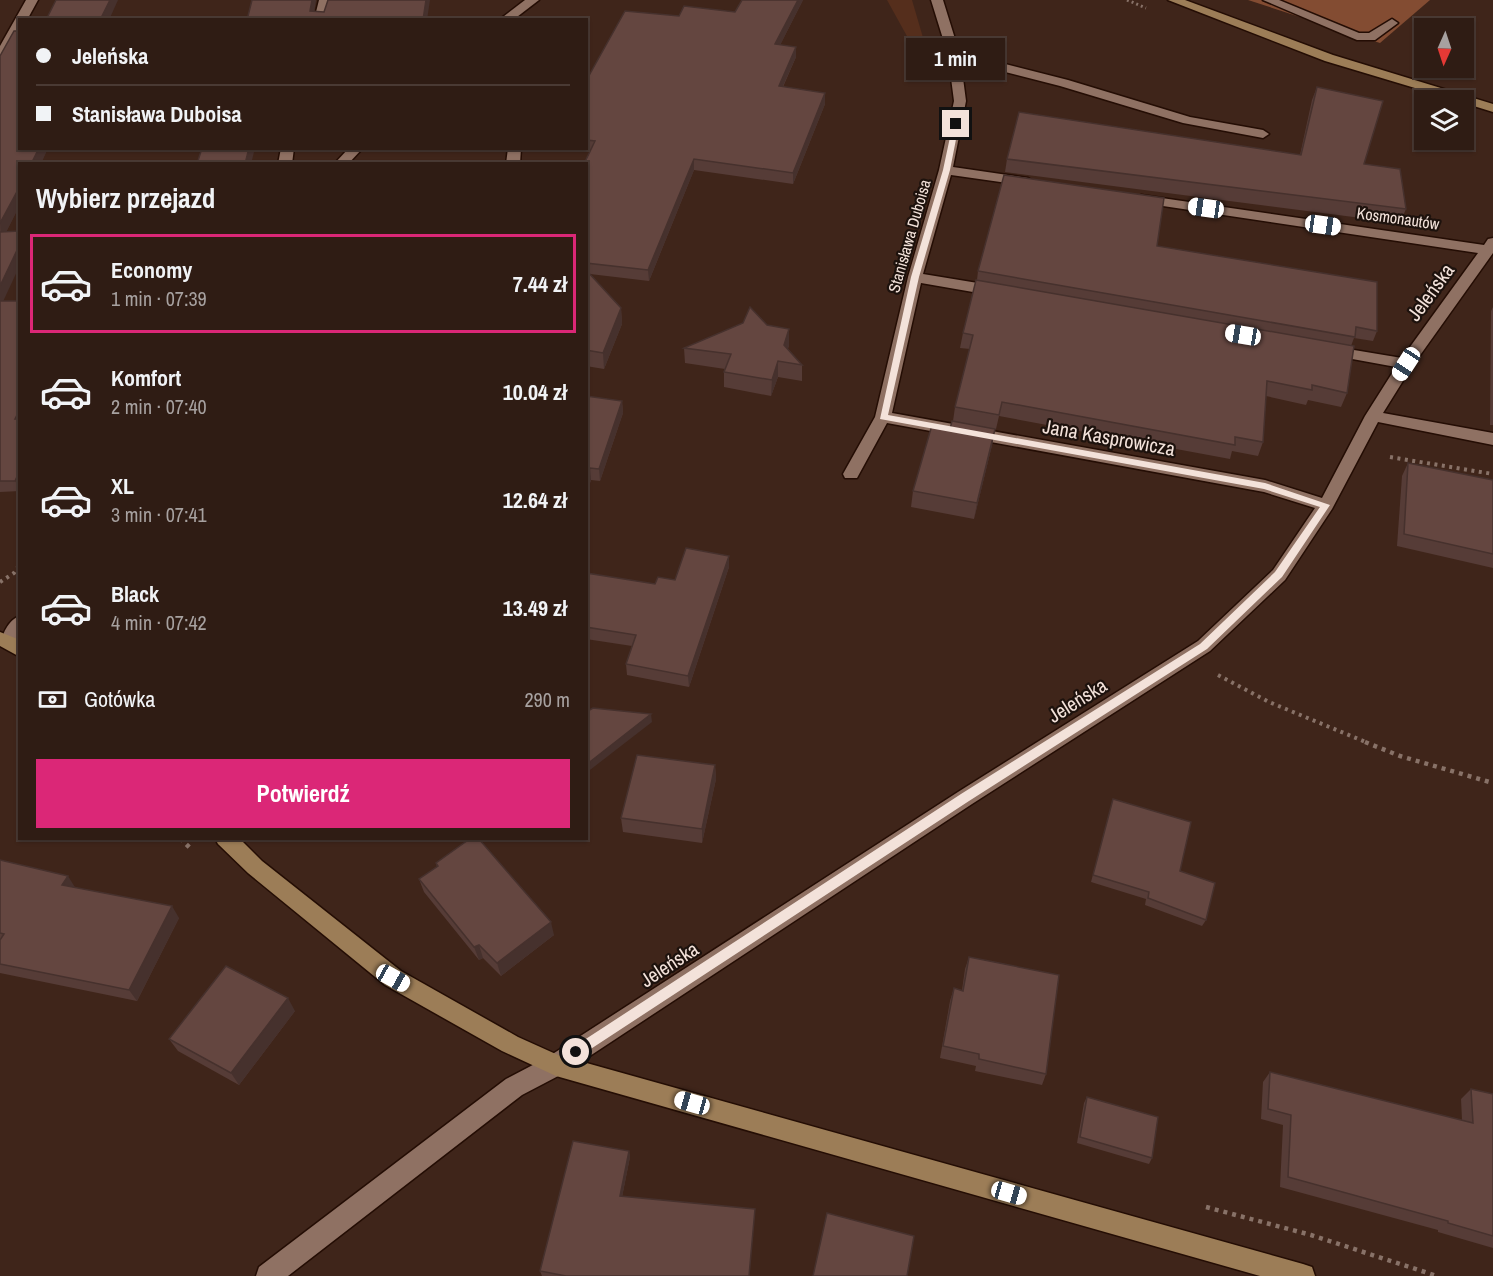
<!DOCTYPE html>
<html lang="pl">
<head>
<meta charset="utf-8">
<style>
	body { margin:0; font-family:"Archivo Narrow",sans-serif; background:#3b2922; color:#f1f3f6; height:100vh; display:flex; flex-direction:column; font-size:22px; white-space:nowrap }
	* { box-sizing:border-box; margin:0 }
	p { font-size:20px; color:#a7a1a0 }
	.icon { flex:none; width:33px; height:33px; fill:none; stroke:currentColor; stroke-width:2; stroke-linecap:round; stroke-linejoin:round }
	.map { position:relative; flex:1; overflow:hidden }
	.side { position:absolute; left:18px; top:162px; width:570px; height:678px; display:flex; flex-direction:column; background:#2f1c14; border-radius:0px; box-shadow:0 2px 4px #0004,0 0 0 2px #4a3a34 }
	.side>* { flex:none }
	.guide { position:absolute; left:18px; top:18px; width:570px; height:132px; border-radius:0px; box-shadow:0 2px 4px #0004,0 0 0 2px #4a3a34; display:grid; align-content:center; height:132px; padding:0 18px; background:#2f1c14 }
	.needle { width:39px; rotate:183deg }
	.controls { position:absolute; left:1414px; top:18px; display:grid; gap:12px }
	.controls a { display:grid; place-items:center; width:60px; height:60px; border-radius:0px; background:#2f1c14; box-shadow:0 2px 4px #0004,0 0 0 2px #4a3a34; font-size:30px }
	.end { position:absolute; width:27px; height:27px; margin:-14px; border:8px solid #f3e2da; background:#111; box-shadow:0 0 0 3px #111 }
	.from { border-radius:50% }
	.bubble { position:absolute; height:42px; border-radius:0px; background:#2f1c14; box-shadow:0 2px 4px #0004,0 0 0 2px #4a3a34; font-size:20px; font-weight:700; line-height:42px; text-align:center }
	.car { position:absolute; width:18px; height:36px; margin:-18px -9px; border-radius:8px; box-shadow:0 0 4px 2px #0007; background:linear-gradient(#fff 24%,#345 0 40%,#fff 0 76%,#345 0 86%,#fff 0) }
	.guide b { display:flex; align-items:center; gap:21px; height:57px; font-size:22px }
	.guide b+b { border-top:2px solid #4a3a34 }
	.guide i { width:15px; height:15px; background:#f1f3f6 }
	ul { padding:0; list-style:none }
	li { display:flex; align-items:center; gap:18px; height:99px; margin:0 12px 9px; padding:0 6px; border:3px solid transparent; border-radius:0px }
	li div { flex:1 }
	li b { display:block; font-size:22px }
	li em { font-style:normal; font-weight:700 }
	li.current { border-color:#db2777 }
	li>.icon { width:54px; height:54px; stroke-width:1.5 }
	h2 { padding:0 18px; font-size:27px; line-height:72px }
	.pay { display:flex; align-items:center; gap:15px; height:66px; padding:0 18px; font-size:22px }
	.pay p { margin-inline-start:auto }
	.primary-button { display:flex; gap:12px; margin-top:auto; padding:12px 18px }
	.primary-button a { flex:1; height:69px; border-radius:0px; background:#db2777; color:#fff; font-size:24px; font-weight:700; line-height:69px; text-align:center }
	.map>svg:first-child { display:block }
</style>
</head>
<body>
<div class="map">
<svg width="1493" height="1276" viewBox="0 0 1493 1276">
	<rect width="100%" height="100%" fill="#3f251a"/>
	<!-- green -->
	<path fill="#552e1c" d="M887 0H912L924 41 908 38Z"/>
	<!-- forest -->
	<path fill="#834c32" d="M1248 0H1430L1380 43Z"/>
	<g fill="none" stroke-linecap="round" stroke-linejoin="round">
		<defs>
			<path id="lane" d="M954 51 1068 80 1190 117 1263 130 1269 134 1263 138 1183 123 1060 86 950 58 948 55Z"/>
			<g id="street">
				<path d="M26 0H38L27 20H20V33L4 60 0 61V46Z"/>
				<path d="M319 0H331L326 20H314Z"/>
				<path d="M525 0H539L513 20H499Z"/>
				<path d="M931 0H943L960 55 966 101 953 167 1028 178 1035 182 1028 186 951 175 923 274 996 286 1003 291 996 296 921 283 892 413 1265 480 1322 498 1365 416 1396 367 1325 354 1322 351 1325 348 1330 346 1402 358 1478 253 1136 202 1134 199 1141 195 1484 245 1488 239 1493 238V253L1411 368 1383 413 1493 433V445L1378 422 1332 509 1285 580 1210 651 972 804 564 1073 522 1095 288 1276H256L259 1267 506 1079 548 1057 958 792 1198 641 1273 570 1315 508 1264 492 887 423 857 478H845L843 474 875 417 908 277 939 170 954 101 948 55Z"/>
				<path d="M1263 0H1279L1359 33H1369L1392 19 1398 23 1375 40H1357Z"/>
				<path d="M281 148H294L292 164H278Z"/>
				<path d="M349 148H363L348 164H334Z"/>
				<path d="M508 148H521L520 164H506Z"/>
				<path d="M20 616C20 630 22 652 2 646 0 636 9 619 20 616Z"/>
			</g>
			<g id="secondary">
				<path d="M1168 0H1185L1333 55 1493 104V112L1464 103V100H1455L1325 61Z"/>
				<path d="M0 632 20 640V657L0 646Z"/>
				<path d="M215 838H239L262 861 401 971 518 1037 558 1055 1303 1264 1312 1267 1315 1276H1260L556 1076 502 1051 385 985 248 873 218 844Z"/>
			</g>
		</defs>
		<!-- lane casing -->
		<use href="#lane" stroke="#240d04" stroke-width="3"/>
		<!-- street casing -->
		<use href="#street" stroke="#240d04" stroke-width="3"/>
		<!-- secondary casing -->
		<use href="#secondary" stroke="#240d04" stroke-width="3"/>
		<!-- path-far2 -->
		<path stroke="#887268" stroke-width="3" stroke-dasharray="2 3" stroke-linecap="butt" d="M1127 0 1146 8"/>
		<!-- path-far1 -->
		<g stroke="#887268" stroke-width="4" stroke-dasharray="3 4.5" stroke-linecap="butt">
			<path d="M1390 457 1493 474"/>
			<path d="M0 582 14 573 20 564"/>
			<path d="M1218 675 1269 702 1368 743"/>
		</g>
		<!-- path -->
		<g stroke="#887268" stroke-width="4.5" stroke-dasharray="4 5" stroke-linecap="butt">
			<path d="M1365 742 1400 756 1493 783"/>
			<path d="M180 838 190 848"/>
			<path d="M1206 1207 1311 1235 1437 1276"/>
		</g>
		<!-- lane -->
		<use href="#lane" fill="#8f7163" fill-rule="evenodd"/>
		<!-- street -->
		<use href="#street" fill="#8f7163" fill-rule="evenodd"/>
		<!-- secondary -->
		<use href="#secondary" fill="#9c7d57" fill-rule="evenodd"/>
	</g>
	<!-- wall -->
	<g fill="#563c37">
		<path d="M803 0 780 45 796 47V57L783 87 825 104 793 184 694 170 649 281 590 274 621 308 622 324 604 369 586 366V164L590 151 568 148H586V81L679 16 735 12Z"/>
		<path d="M0 56 20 148H48L6 232 3 301H20V491L0 492Z"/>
		<path d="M1317 87 1364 164 1406 209 1400 223 1005 172 1007 159 1300 155 1312 100Z"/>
		<path d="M1157 246 1377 331 1373 341 1354 338 1351 346 1347 393 1341 407 1308 400 1306 405 1266 396 1263 442 1258 456 1232 451 1230 459 999 416 996 429H995L992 445 974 519 911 507 913 491 950 429 953 421 955 407 970 349 960 348 963 333 977 280 978 271Z"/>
		<path d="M1493 307V425H1490L1491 311Z"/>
		<path d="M767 325 789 345 788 349 802 365V381L778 377 771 396 724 387V372L725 369 685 363 684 348Z"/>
		<path d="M586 396 622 401 623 413 600 481 591 480 586 495Z"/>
		<path d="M1408 463 1493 480V568L1397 546 1402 476Z"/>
		<path d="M729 556V567L689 687 627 675 626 664 632 646 586 639V573L655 584 675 580Z"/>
		<path d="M715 765 716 779 702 843 623 832 621 818Z"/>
		<path d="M1113 799 1180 871 1206 920 1202 926 1145 905 1146 899 1091 882Z"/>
		<path d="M0 860 75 887 179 918 137 1001 0 973Z"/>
		<path d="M436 863 554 935 501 976 483 958 479 960 424 892 419 879 437 867Z"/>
		<path d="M969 957 1046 1074 1042 1085 975 1071 976 1066 940 1058 950 1001 954 988 962 990 965 969Z"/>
		<path d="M295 1011 239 1085 178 1051 169 1039Z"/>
		<path d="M1270 1072 1462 1120 1461 1099 1471 1089 1493 1094V1248L1438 1232V1230L1280 1187 1283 1125 1261 1119 1263 1082Z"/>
		<path d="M1087 1097 1152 1158 1149 1164 1077 1143 1084 1103Z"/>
		<path d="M629 1151 630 1157 622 1197 750 1276H542L540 1271Z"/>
	</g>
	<!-- shaded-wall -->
	<g fill="#46312d">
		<path d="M110 0H118L109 20H100Z"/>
		<path d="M312 0H316V1L313 20 310 11Z"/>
		<path d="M426 0H430L427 20H423Z"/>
		<path d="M798 0H803L775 55V44Z"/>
		<path d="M796 47V57L778 97 779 86Z"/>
		<path d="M825 93V104L793 184V173Z"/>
		<path d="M39 148H48L41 164H31Z"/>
		<path d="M249 148H255L251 164H245Z"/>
		<path d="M694 159V170L649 281 648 270Z"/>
		<path d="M20 186V205L1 242 0 223Z"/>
		<path d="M20 244V265L0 308V286Z"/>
		<path d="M621 308 622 324 604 369 603 353Z"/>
		<path d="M789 329V345L784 360V345Z"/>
		<path d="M778 361V377L771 396 772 380Z"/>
		<path d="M622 401 623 413 600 481 599 469Z"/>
		<path d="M20 409V428L15 419Z"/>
		<path d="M995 429 992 445 974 519 977 503Z"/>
		<path d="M590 468 591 480 586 495V478Z"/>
		<path d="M20 470V488L15 481Z"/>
		<path d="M729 556V567L689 687 688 676Z"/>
		<path d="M651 714 652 722 586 773V765Z"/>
		<path d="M715 765 716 779 702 843V829Z"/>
		<path d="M68 876 76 889 62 885Z"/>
		<path d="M172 906 179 918 137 1001 129 990Z"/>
		<path d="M551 922 554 935 501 976 497 963Z"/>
		<path d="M479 945 483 958 479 960 474 947Z"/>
		<path d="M288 998 295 1011 239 1085 231 1073Z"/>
		<path d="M629 1151 630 1157 621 1202 620 1196Z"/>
	</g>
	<!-- building -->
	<g fill="#644640" stroke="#46312d" stroke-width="1.5">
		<path d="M56 0H110L100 20H46Z"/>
		<path d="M252 0H312L310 11 324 12 328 0H426L423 20H247Z"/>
		<path d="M742 0H798L775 44 796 47 779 86 825 93 793 173 694 159 648 270 586 263V164H584L595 141 586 140V81L625 11 679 16 684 6 735 12Z"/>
		<path d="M14 31H20V148H39L31 164H20V186L0 223V56Z"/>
		<path d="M1317 87 1383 101 1364 164 1400 169 1406 209 1007 159 1019 112 1301 155Z"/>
		<path d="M202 148H249L245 164H197Z"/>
		<path d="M1004 175 1164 198 1157 246 1377 282V331L1356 327 1355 337 978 271Z"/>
		<path d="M20 231V244L0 286V232Z"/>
		<path d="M586 270 621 308 603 353 586 350Z"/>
		<path d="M976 280 1354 346 1347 393 1312 385V390L1267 381 1263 442 1235 437V445L1002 402 999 415 955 407 973 335 963 333Z"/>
		<path d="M0 301H20V409L15 419H20V470L15 481H0Z"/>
		<path d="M750 307 767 325 789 329 784 345 802 365 778 361 772 380 724 372 731 354 684 348 743 323Z"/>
		<path d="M586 396 622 401 599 469 590 468 586 478Z"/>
		<path d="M952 421 995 429 977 503 913 491 932 425 950 429Z"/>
		<path d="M1408 463 1493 480V554L1404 534Z"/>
		<path d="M686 548 729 556 688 676 626 664 636 635 586 627V573L655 584 658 577 675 580Z"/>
		<path d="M593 708 651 714 586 765V712Z"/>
		<path d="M637 755 715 765 702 829 621 818Z"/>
		<path d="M1113 799 1191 822 1180 871 1215 883 1206 920 1148 898 1149 892 1093 875Z"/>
		<path d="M471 838H478L551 922 497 963 479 945 474 947 419 879 438 866 436 863Z"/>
		<path d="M0 860 68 876 62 885 172 906 129 990 0 964V940L4 934 0 933Z"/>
		<path d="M969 957 1059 975 1046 1074 979 1059V1054L943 1046 954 988 963 991Z"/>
		<path d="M226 966 288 998 231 1073 169 1039Z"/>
		<path d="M1270 1072 1473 1123 1471 1089 1493 1094V1236L1448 1223V1221L1288 1177 1291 1115 1268 1109Z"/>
		<path d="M1087 1097 1158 1117 1152 1158 1080 1137Z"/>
		<path d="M573 1141 629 1151 620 1196 755 1209 749 1276H566L540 1271Z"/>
		<path d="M827 1213 914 1236 907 1276H813Z"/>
	</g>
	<!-- route -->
	<path fill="#f3e2da" d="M953 123 959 124 950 170 919 277 888 415 1265 483 1330 505 1282 577 1207 649 969 801 580 1056H572V1048L961 794 1200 644 1275 572 1320 507 1264 489 880 419 911 277 943 170Z"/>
	<g text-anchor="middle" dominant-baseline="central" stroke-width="4.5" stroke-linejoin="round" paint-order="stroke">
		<!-- far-street labels -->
		<g font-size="16" fill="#f3e2da" stroke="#1d120d">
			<text transform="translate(1398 218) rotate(8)">Kosmonautów</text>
			<text transform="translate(909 236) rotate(-74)">Stanisława Duboisa</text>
		</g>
		<!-- street labels -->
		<g font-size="20" fill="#f3e2da" stroke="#1d120d">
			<text transform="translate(1430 292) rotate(-54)">Jeleńska</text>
			<text transform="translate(1109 437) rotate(10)">Jana Kasprowicza</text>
			<text transform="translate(1077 700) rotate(-32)">Jeleńska</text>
			<text transform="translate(669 964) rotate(-33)">Jeleńska</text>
		</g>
	</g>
</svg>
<div class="controls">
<a><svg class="needle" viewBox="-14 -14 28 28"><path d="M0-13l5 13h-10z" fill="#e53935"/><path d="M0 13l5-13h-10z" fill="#a7a1a0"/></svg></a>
<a><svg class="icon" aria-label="layers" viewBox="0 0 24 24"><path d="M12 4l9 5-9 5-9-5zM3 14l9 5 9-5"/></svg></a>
</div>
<i class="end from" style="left:576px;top:1052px"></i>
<i class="end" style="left:956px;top:124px"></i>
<div class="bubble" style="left:906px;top:38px;width:99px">1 min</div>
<i class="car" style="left:1206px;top:208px;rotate:278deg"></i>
<i class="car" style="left:1323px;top:225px;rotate:98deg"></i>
<i class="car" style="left:1243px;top:335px;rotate:280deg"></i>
<i class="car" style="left:1406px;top:364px;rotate:213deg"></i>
<i class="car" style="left:393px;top:978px;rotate:119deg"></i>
<i class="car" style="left:692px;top:1103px;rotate:286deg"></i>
<i class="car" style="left:1009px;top:1193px;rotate:106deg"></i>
<div class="guide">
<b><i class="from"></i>Jeleńska</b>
<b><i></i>Stanisława Duboisa</b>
</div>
<section class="side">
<h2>Wybierz przejazd</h2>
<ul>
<li class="current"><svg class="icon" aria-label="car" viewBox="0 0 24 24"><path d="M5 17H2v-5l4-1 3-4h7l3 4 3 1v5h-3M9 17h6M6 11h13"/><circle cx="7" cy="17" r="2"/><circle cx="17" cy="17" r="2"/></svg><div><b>Economy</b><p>1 min · 07:39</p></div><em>7.44 zł</em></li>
<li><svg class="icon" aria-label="car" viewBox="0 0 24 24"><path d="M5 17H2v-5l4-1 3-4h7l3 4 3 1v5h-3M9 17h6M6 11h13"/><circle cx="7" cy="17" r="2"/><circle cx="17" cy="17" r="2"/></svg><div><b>Komfort</b><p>2 min · 07:40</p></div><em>10.04 zł</em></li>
<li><svg class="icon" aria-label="car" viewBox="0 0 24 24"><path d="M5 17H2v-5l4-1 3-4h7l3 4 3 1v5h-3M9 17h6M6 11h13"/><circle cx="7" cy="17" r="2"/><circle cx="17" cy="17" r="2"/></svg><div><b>XL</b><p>3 min · 07:41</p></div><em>12.64 zł</em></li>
<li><svg class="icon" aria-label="car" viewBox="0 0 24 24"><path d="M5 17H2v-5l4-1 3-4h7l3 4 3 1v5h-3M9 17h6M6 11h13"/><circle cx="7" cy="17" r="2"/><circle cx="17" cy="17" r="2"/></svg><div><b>Black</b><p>4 min · 07:42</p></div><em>13.49 zł</em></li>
</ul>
<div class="pay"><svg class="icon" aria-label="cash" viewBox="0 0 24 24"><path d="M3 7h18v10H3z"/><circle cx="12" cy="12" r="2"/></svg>Gotówka<p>290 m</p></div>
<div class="primary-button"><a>Potwierdź</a></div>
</section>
</div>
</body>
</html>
